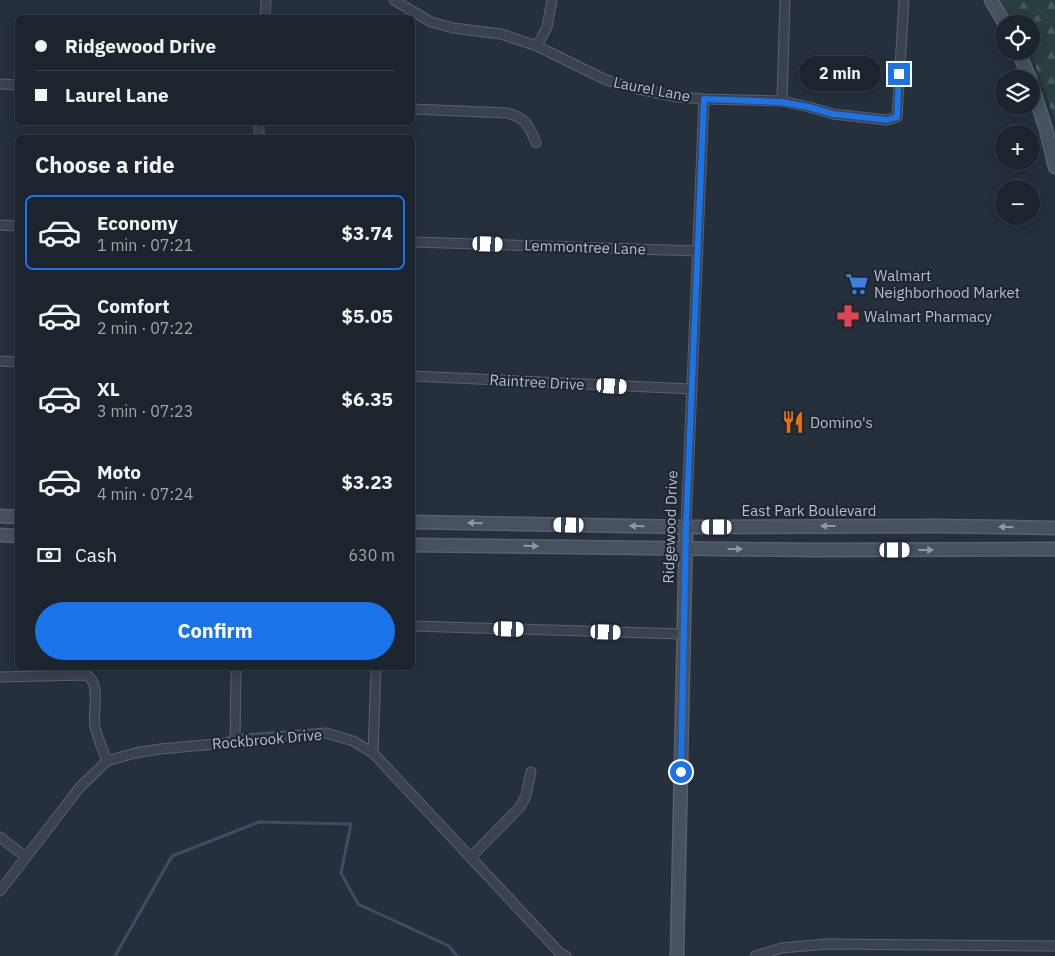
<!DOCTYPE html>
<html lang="en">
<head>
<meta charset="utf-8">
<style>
	body { margin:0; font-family:"IBM Plex Sans",sans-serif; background:#29303a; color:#f1f3f6; height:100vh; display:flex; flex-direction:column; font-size:19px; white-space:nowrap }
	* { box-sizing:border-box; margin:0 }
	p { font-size:16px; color:#a0a4aa }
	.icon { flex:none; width:28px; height:28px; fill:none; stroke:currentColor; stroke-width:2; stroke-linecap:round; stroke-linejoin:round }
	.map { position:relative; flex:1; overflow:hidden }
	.side { position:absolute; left:15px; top:135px; width:400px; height:535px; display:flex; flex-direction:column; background:#1c242e; border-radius:8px; box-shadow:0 2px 12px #0003,0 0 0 1px #3a414a }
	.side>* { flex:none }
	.banner { position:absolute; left:15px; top:15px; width:400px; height:110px; border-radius:8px; box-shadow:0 2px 12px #0003,0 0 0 1px #3a414a; display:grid; align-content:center; height:110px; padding:0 20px; background:#1c242e }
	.tools { position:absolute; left:995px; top:15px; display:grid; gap:10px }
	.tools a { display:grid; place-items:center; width:45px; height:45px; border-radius:50%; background:#1c242e; box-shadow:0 2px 12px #0003,0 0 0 1px #3a414a; font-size:25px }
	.end { position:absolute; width:22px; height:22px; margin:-11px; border:6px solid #1a73e8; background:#fff; box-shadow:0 0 0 2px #fff }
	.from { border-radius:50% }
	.bubble { position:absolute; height:35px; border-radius:18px; background:#1c242e; box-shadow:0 2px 12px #0003,0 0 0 1px #3a414a; font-size:16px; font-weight:800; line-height:35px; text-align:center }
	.car { position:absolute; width:15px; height:30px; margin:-15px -8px; border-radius:6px; box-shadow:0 0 4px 1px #0007; background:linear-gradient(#fff 24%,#345 0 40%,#fff 0 76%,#345 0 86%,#fff 0) }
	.banner b { display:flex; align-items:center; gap:18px; height:48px; font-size:19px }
	.banner b+b { border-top:1px solid #3a414a }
	.banner i { width:12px; height:12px; background:#f1f3f6 }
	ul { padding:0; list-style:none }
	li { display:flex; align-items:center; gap:15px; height:75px; margin:0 10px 8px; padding:0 10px; border:2px solid transparent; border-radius:8px }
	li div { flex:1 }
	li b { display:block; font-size:19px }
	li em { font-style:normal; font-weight:800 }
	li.selected { border-color:#1a73e8 }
	li>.icon { width:45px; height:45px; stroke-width:1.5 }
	h2 { padding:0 20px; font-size:22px; line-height:60px }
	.pay { display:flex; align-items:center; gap:12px; height:55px; padding:0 20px; font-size:19px }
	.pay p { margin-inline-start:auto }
	.cta { display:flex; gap:10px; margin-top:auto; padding:10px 20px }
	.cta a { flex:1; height:58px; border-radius:30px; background:#1a73e8; color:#fff; font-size:20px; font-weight:800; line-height:58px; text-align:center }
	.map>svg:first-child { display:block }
</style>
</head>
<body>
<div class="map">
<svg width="1055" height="956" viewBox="0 0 1055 956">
	<defs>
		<pattern id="forest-firs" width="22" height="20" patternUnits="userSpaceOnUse" patternTransform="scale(1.25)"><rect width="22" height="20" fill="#293e3f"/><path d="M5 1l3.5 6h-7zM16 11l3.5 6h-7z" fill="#465859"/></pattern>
	</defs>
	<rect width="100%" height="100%" fill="#26303d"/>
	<!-- forest -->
	<path fill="url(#forest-firs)" d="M1000 0H1055V120L1030 51H1031V24H1015Z"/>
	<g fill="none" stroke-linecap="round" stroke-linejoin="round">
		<!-- stream -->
		<path stroke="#3d4d65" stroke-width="3" d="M115 956 172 856 259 822 351 824 341 873 358 904 449 946 457 956"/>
		<defs>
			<g id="street">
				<path d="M394 0 431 22 453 28 501 34 537 46 606 80 638 89 677 97 704 99 782 101 809 107 833 114 887 120 897 117 904 0"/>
				<path d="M265 18 266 0"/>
				<path d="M537 46 547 27 552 0"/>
				<path d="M0 84 18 85"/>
				<path d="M782 101 785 0"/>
				<path d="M412 109 507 113C527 118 529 126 536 143"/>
				<path d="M259 138V122"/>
				<path d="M0 225 18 226"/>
				<path d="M412 242 698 251"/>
				<path d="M0 361 18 362"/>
				<path d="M412 376 692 389"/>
				<path d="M686 527 704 99"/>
				<path d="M412 626 684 634"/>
				<path d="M0 677 86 675C102 683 92 713 95 727 98 739 103 750 107 761"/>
				<path d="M235 740 236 668"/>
				<path d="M373 753 376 668"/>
				<path d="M0 837 26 857"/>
				<path d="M471 857 520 807 526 795 531 772"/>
				<path d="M0 891 80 787 107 761 135 753 160 749 226 743 235 740 326 733 353 741 373 753 560 953 566 956"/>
				<path d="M755 956 782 948 826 944 1055 946"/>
			</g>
			<g id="secondary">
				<path d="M991 0 1005 24"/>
				<path d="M1018 51 1030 79"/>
				<path d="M1031 83 1046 129 1055 167"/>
				<path d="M0 516 18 517"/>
				<path d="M412 522 686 527 937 526 1055 528"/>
				<path d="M0 535 18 536"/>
				<path d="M412 545 813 550 1055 549"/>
				<path d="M677 956 686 527"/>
			</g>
		</defs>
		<!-- street casing -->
		<use href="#street" stroke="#58606b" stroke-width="11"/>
		<!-- secondary casing -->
		<use href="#secondary" stroke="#58606b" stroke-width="15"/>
		<!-- street -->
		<use href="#street" stroke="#3a424d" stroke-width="9"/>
		<!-- secondary -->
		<use href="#secondary" stroke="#485160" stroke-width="12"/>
	</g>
	<!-- one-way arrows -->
	<defs><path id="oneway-solid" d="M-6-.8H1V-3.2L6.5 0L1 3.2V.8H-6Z" transform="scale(1.25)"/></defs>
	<g fill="#9097a4">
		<use href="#oneway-solid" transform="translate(475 523) rotate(-179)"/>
		<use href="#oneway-solid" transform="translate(637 526) rotate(-179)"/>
		<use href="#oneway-solid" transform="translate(828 526) rotate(180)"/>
		<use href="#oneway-solid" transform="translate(1006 527) rotate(-179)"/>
		<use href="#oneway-solid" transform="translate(531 546) rotate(1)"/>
		<use href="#oneway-solid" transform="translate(735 549)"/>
		<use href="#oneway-solid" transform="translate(926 550)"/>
	</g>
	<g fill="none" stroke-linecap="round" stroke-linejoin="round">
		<!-- route -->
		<path stroke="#1a73e8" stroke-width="6" d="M681 772 686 527 704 99 782 102 809 107 833 114 887 120 897 117 899 74"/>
	</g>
	<!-- icons -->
	<defs>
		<symbol id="supermarket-bare" viewBox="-9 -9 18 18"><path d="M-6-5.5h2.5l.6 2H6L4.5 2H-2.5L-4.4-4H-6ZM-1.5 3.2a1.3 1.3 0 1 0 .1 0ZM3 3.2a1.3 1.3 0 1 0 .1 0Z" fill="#3f7fe0" stroke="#1f2732" stroke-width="2.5" paint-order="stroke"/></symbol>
		<symbol id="pharmacy-bare" viewBox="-9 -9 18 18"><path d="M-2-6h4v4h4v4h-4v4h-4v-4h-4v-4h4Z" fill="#e0444e" stroke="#1f2732" stroke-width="2.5" paint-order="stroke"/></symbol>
		<symbol id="restaurant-bare" viewBox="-9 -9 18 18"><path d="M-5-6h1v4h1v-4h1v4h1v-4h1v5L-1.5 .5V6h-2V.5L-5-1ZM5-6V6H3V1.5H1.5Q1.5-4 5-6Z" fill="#e8710a" stroke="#1f2732" stroke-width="2.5" paint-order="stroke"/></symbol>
	</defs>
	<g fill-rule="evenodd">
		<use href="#supermarket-bare" x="841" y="268" width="32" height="32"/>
		<use href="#pharmacy-bare" x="832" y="300" width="32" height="32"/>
		<use href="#restaurant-bare" x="777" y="406" width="32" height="32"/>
	</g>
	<g text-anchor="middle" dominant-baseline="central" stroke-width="4.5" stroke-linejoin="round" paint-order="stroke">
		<!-- street labels -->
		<g font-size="15" fill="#b6bdc8" stroke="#1f2732">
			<text transform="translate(652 89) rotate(11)">Laurel Lane</text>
			<text transform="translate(585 247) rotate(2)">Lemmontree Lane</text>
			<text transform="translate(537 382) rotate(3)">Raintree Drive</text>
			<text x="809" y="510">East Park Boulevard</text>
			<text transform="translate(670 527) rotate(-88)">Ridgewood Drive</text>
			<text transform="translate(267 739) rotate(-5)">Rockbrook Drive</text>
		</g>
		<!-- poi labels -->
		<g font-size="15" fill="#b6bdc8" stroke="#1f2732" text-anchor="start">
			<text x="874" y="275">Walmart<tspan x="874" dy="17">Neighborhood Market</tspan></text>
			<text x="864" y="316">Walmart Pharmacy</text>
			<text x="810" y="422">Domino's</text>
		</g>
	</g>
</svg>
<div class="tools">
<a><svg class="icon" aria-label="locate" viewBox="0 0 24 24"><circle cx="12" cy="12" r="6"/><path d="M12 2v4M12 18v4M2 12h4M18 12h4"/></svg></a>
<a><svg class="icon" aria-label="layers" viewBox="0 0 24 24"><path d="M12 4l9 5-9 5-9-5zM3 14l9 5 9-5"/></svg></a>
<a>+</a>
<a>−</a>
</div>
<i class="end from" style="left:681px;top:772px"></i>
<i class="end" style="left:899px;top:74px"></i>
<div class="bubble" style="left:799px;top:56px;width:82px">2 min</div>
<i class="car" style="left:488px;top:244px;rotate:92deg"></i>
<i class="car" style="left:612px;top:386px;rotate:93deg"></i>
<i class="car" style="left:569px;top:525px;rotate:271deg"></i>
<i class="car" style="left:717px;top:527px;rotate:270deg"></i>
<i class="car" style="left:895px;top:550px;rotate:90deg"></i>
<i class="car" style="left:509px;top:629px;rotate:91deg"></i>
<i class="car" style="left:606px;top:632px;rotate:92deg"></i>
<div class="banner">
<b><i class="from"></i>Ridgewood Drive</b>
<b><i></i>Laurel Lane</b>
</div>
<section class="side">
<h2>Choose a ride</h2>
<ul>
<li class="selected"><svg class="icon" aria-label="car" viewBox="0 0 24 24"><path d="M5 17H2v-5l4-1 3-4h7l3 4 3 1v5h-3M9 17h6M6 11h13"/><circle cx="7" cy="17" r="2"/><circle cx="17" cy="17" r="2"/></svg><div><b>Economy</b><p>1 min · 07:21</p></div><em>$3.74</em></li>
<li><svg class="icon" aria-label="car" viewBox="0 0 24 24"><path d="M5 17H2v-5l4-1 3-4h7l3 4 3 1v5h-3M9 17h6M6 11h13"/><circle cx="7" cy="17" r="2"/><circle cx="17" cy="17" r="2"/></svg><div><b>Comfort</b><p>2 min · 07:22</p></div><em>$5.05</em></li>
<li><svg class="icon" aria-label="car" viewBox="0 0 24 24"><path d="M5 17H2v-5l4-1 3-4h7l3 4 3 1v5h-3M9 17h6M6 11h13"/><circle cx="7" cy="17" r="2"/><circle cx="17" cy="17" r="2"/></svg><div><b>XL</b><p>3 min · 07:23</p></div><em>$6.35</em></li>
<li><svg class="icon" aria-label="car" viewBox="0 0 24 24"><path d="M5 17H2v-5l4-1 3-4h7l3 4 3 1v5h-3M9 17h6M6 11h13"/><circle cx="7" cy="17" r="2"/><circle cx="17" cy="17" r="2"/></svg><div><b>Moto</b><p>4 min · 07:24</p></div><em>$3.23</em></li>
</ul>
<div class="pay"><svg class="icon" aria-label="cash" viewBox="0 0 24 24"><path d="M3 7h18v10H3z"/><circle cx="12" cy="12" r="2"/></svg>Cash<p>630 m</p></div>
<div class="cta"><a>Confirm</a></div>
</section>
</div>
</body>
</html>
